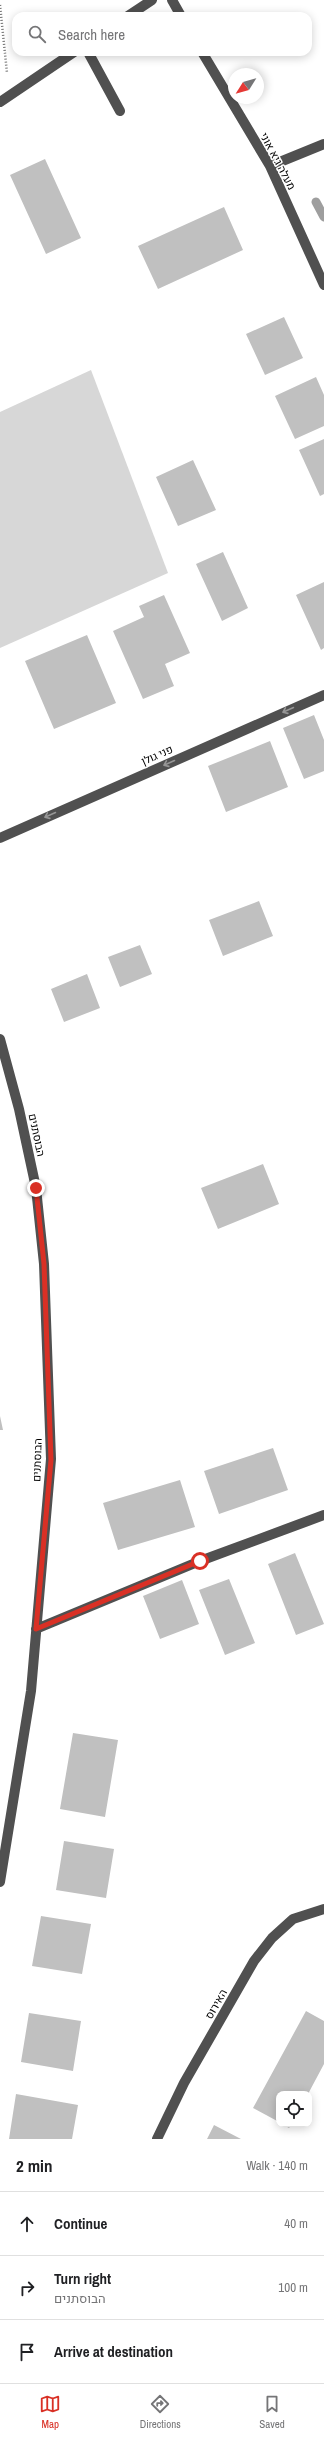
<!DOCTYPE html>
<html lang="en">
<head>
<meta charset="utf-8">
<style>
	body { margin:0; font-family:"Archivo Narrow",Heebo,sans-serif; background:#f2f2f2; color:#202124 }
	.controls { position:absolute; right:12px; bottom:12px; display:grid; overflow:hidden; border-radius:8px; box-shadow:0 2px 10px #0003 }
	.controls button { width:36px; height:36px; display:grid; place-items:center; padding:0; border:0; border-bottom:1px solid #e0e0e0; background:#fff; color:#202124; font:20px sans-serif }
	.compass { position:absolute; left:228px; top:68px; width:36px; height:36px; border-radius:50%; background:#fff; box-shadow:0 2px 10px #0003; rotate:233deg }
	.stop { position:absolute; width:12px; height:12px; margin:-9px; border:3px solid #d93025; border-radius:50%; background:#fff }
	.stop.end { background:#d93025; border-color:#fff; box-shadow:0 1px 4px #0008 }
	.list { margin:0; padding:0; list-style:none }
	h2 { display:flex; justify-content:space-between; align-items:center; height:52px; margin:0; padding:0 16px; font-size:17px }
	h2 small { font-size:13px; font-weight:400; color:#757577 }
	.list li { display:grid; grid-template-columns:26px 1fr auto; gap:12px; align-items:center; box-sizing:border-box; height:64px; padding:0 16px; border-top:1px solid #e0e0e0 }
	.list b { display:block; font-size:15px; white-space:nowrap }
	.list p { margin:0; font-size:13px; white-space:nowrap; color:#757577 }
	.list em { font-size:13px; font-style:normal; color:#757577 }
	.icon { flex:none; width:22px; height:22px; fill:none; stroke:currentColor; stroke-width:2; stroke-linecap:round; stroke-linejoin:round }
	.map { position:relative; flex:none; width:324px; height:2139px; overflow:hidden }
	.search { position:absolute; background:#fff; box-shadow:0 2px 10px #0003; left:12px; right:12px; top:12px; height:44px; display:flex; align-items:center; gap:10px; box-sizing:border-box; padding:0 14px; border-radius:12px; color:#757577; font-size:15px }
	.sheet { height:244px; background:#fff }
	nav { display:flex; justify-content:space-around; align-items:center; box-sizing:border-box; height:56px; border-top:1px solid #e0e0e0; background:#fff; font-size:11px; color:#757577 }
	nav a { display:grid; justify-items:center; gap:2px }
	nav .on { color:#d93025 }
	.map>svg:first-child { display:block }
</style>
</head>
<body>
<div class="map">
<svg width="324" height="2139" viewBox="0 0 324 2139">
	<rect width="100%" height="100%" fill="#fff"/>
	<path fill="#d7d7d7" d="M91,370L168,573L0,648V412Z"/>
	<g fill="none" stroke-linecap="round" stroke-linejoin="round">
		<path stroke="#9e9e9e" stroke-width="9" d="M316,202L324,217"/>
	</g>
	<path fill="#c0c0c0" d="M45,159L81,238L46,254L10,175Z
		M224,207L243,250L158,289L138,246Z
		M284,317L303,358L265,375L246,334Z
		M316,377L324,395V426L295,439L275,396Z
		M324,439V494L320,496L299,450Z
		M193,460L216,510L178,526L156,477Z
		M223,552L248,608L222,621L196,564Z
		M324,582V648L321,650L296,595Z
		M164,595L190,653L165,664L174,686L143,699L113,631L144,617L139,606Z
		M87,635L116,703L54,729L25,661Z
		M314,715L324,740V771L304,779L283,728Z
		M270,741L288,787L226,812L208,766Z
		M259,901L273,936L223,956L209,920Z
		M140,945L152,974L120,987L108,957Z
		M87,974L100,1008L64,1022L51,989Z
		M263,1164L279,1204L218,1229L201,1188Z
		M0,1416L3,1430H0Z
		M273,1448L288,1490L219,1514L204,1471Z
		M180,1480L195,1527L118,1550L103,1503Z
		M295,1553L324,1624L296,1635L268,1564Z
		M229,1579L255,1643L225,1655L199,1590Z
		M182,1580L199,1624L160,1639L143,1596Z
		M73,1733L118,1740L105,1817L60,1809Z
		M64,1841L114,1849L106,1898L56,1890Z
		M41,1916L91,1924L82,1974L32,1966Z
		M306,2011L324,2021V2064L308,2094H279V2122L253,2108Z
		M29,2013L81,2021L73,2071L21,2062Z
		M16,2094L78,2105L72,2139H9Z
		M282,2124H292L289,2128Z
		M214,2125L241,2139H207Z"/>
	<g fill="none" stroke-linecap="round" stroke-linejoin="round">
		<path stroke="#727272" stroke-width="2.5" stroke-dasharray="1 2" stroke-linecap="butt" d="M0,5L7,73"/>
		<path stroke="#505050" stroke-width="10" d="M172,0L181,16
			M128,16L152,0
			M88,52L120,111
			M202,52L270,166L324,285
			M0,102L74,52
			M270,166L324,144
			M0,838L324,695
			M0,1039L19,1109L36,1188L44,1264L51,1459L31,1691L0,1882
			M36,1629L200,1561L324,1515
			M157,2139L184,2083L254,1961L272,1938L293,1919L324,1909"/>
	</g>
	<defs><path id="oneway-shaft" d="M-6 0H5M1.5-3L5.5 0L1.5 3" fill="none" stroke-width="1.6" stroke-linecap="round" stroke-linejoin="round"/></defs>
	<g stroke="#969696">
		<use href="#oneway-shaft" transform="translate(288 710) rotate(156)"/>
		<use href="#oneway-shaft" transform="translate(169 763) rotate(156)"/>
		<use href="#oneway-shaft" transform="translate(50 815) rotate(156)"/>
	</g>
	<g fill="none" stroke-linecap="round" stroke-linejoin="round">
		<path stroke="#d93025" stroke-width="5" d="M36,1188L44,1264L51,1460L36,1629L200,1561"/>
	</g>
	<g text-anchor="middle" dominant-baseline="central" stroke-width="3" stroke-linejoin="round" paint-order="stroke">
		<g font-size="11" fill="#000" stroke="#fff">
			<text transform="translate(278 161) rotate(62)">מעלה גיא אוני</text>
			<text transform="translate(157 755) rotate(-24)">פני גולן</text>
			<text transform="translate(37 1135) rotate(78)">הבוסתנים</text>
			<text transform="translate(37 1460) rotate(-88)">הבוסתנים</text>
			<text transform="translate(216 2004) rotate(-60)">האירוס</text>
		</g>
	</g>
</svg>
<div class="controls">
<button><svg class="icon" aria-label="locate" viewBox="0 0 24 24"><circle cx="12" cy="12" r="6"/><path d="M12 2v4M12 18v4M2 12h4M18 12h4"/></svg></button>
</div>
<svg class="compass" viewBox="-18 -18 36 36"><path d="M0-13l5 13h-10z" fill="#e53935"/><path d="M0 13l5-13h-10z" fill="#757577"/></svg>
<div class="stop" style="left:200px;top:1561px"></div>
<div class="stop end" style="left:36px;top:1188px"></div>
<div class="search"><svg class="icon" aria-label="search" viewBox="0 0 24 24"><circle cx="10" cy="10" r="6"/><path d="M15 15l6 6"/></svg>Search here</div>
</div>
<section class="sheet">
<h2>2 min<small>Walk · 140 m</small></h2>
<ul class="list">
<li><svg class="icon" aria-label="ahead" viewBox="0 0 24 24"><path d="M12 20V5M6 11l6-6 6 6"/></svg><div><b>Continue</b></div><em>40 m</em></li>
<li><svg class="icon" aria-label="right" viewBox="0 0 24 24"><path d="M7 20v-9h11M14 6l5 5-5 5"/></svg><div><b>Turn right</b><p>הבוסתנים</p></div><em>100 m</em></li>
<li><svg class="icon" aria-label="arrive" viewBox="0 0 24 24"><path d="M6 21V4h12l-3 4 3 4H6"/></svg><div><b>Arrive at destination</b></div></li>
</ul>
</section>
<nav>
<a class="on"><svg class="icon" aria-label="map" viewBox="0 0 24 24"><path d="M3 6l6-2 6 2 6-2v14l-6 2-6-2-6 2zM9 4v14M15 6v14"/></svg>Map</a>
<a><svg class="icon" aria-label="directions" viewBox="0 0 24 24"><path d="M12 3l9 9-9 9-9-9zM9 14v-3h6M13 9l2 2-2 2"/></svg>Directions</a>
<a><svg class="icon" aria-label="saved" viewBox="0 0 24 24"><path d="M7 4h10v16l-5-4-5 4z"/></svg>Saved</a>
</nav>
</body>
</html>
